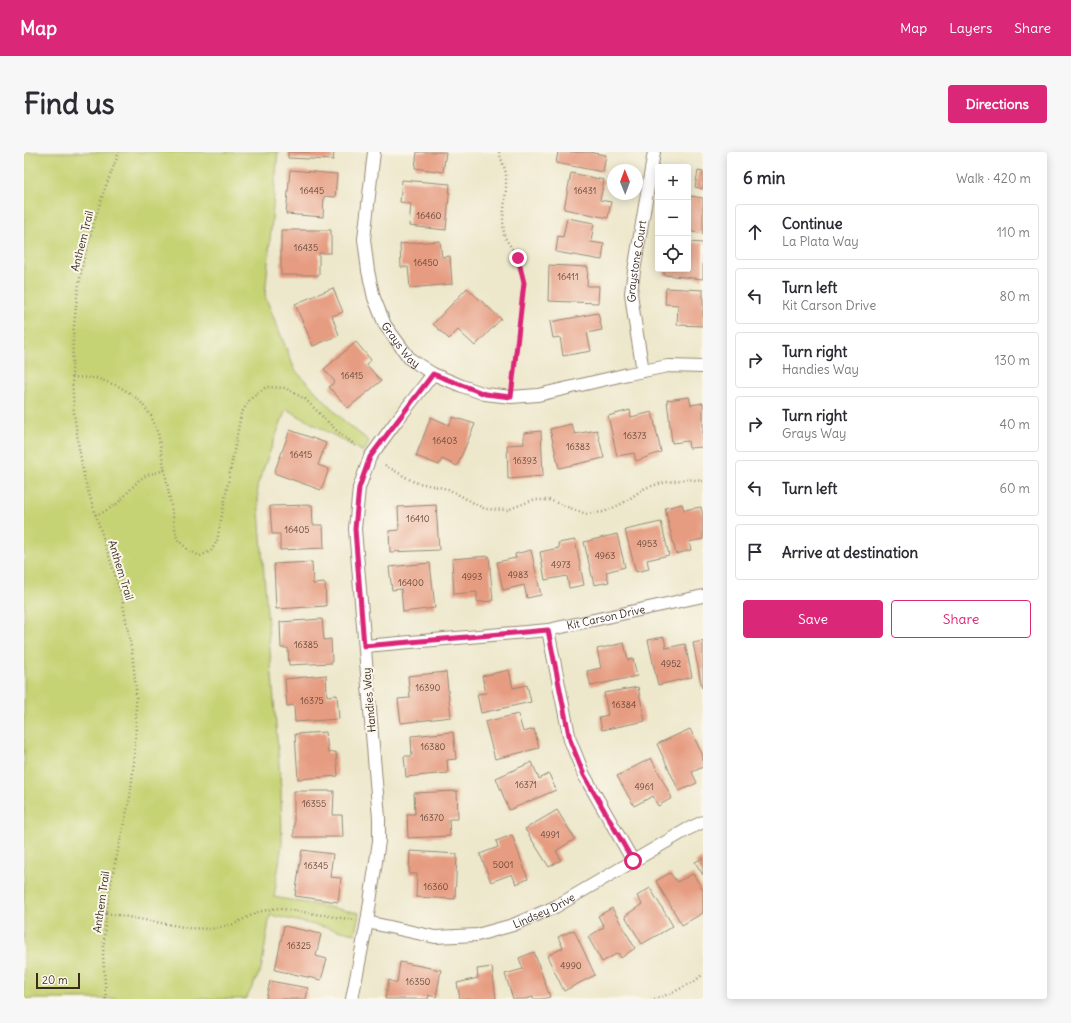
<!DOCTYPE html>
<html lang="en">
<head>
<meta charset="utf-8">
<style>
	body { margin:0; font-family:Delius,sans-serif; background:#f7f7f7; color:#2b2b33 }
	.controls { position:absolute; right:12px; top:12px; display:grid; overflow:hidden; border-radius:4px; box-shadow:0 2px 10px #0003 }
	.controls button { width:36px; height:36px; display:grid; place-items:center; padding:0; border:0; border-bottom:1px solid #e1e1e2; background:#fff; color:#2b2b33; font:20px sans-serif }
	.compass { position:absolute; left:583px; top:12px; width:36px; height:36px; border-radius:50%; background:#fff; box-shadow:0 2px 10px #0003; rotate:359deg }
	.scale { position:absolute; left:12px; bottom:10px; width:44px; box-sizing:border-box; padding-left:4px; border:2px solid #3b2a1e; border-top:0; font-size:11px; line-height:14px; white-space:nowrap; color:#3b2a1e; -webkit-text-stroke:3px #fbf7ec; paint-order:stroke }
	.stop { position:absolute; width:12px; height:12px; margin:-9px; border:3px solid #db2777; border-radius:50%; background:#fff }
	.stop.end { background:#db2777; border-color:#fff; box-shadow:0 1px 4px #0008 }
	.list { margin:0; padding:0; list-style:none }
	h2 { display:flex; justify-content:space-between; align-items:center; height:52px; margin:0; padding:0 16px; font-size:17px }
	h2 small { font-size:13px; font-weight:400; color:#7c7c81 }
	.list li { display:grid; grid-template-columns:26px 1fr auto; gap:12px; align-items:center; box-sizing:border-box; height:56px; margin:0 8px 8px; padding:0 8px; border:1px solid #e1e1e2; border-radius:4px }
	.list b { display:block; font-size:15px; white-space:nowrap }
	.list p { margin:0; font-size:13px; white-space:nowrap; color:#7c7c81 }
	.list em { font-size:13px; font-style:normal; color:#7c7c81 }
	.actions { display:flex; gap:8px; padding:12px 16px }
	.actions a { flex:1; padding:9px 0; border:1px solid #db2777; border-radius:4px; text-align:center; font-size:14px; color:#db2777 }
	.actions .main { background:#db2777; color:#fff }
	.icon { flex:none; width:22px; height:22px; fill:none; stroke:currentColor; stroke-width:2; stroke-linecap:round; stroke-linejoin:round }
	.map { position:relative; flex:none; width:679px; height:847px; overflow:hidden; border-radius:4px }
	header { display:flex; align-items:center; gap:24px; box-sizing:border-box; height:56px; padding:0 20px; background:#db2777; color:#fff }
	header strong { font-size:19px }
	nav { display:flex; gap:22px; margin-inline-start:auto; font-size:14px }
	.intro { display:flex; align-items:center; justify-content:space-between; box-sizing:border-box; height:96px; padding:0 24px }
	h1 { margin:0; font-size:28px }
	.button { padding:10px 18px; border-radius:4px; background:#db2777; color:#fff; font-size:14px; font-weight:700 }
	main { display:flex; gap:24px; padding:0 24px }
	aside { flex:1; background:#fff; border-radius:4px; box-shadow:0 2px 10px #0003 }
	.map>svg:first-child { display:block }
</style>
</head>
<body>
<header>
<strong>Map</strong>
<nav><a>Map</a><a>Layers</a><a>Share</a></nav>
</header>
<div class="intro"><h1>Find us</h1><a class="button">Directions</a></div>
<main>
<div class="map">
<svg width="679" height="847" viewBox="0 0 679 847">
	<rect width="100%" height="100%" fill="#fbf7ec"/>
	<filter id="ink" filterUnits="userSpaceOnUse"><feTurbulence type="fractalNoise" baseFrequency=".025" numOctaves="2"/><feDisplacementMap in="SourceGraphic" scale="8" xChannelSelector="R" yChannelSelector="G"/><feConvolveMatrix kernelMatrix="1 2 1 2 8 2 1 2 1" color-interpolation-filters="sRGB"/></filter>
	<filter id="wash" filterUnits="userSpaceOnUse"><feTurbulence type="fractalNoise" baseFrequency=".012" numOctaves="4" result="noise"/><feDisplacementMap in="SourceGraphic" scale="16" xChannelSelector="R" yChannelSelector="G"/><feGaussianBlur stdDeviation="0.9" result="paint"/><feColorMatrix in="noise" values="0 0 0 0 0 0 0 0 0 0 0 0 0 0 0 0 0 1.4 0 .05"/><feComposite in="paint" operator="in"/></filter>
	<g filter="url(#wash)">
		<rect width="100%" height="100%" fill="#ede7cb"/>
		<path fill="#c6d375" stroke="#807e4a" d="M0,0H254L241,144L271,218L320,269L345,289L340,300L262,257L233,334L257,637L258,691L250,745L335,761L331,782L246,763L237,818L222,847H0Z"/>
		<g id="blocks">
			<path fill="#e69c81" d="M264,0H310L309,8L264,6Z
				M393,0H422L419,20L391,16Z
				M534,0H569V1L582,3L579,20L532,11Z
				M266,18L313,22L311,45L300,44L299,65L262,62Z
				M674,19L679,20V37L671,35Z
				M547,21L580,28L576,48L587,50L584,66L540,57Z
				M378,28L426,32L422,78L385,74L387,52L376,50Z
				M667,44L679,46V82L664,79V61Z
				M543,66L570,71L567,90L580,92L578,108L532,100L534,84L539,85Z
				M257,78H307V101H295V123H257Z
				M416,89L418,105L426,104L428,132L386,136L384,115H377L376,92Z
				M664,90L679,91V127L640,123V117H664Z
				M525,113L564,115L563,134H575L574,151L524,149Z
				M309,136L319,160L308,164L315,183L289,194L271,152Z
				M443,136L477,167L451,194L434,178L425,187L409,172Z
				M642,136L679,138V174L653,173L654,153L641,152Z
				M574,161L578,178L563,181L567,199L539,204L536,185L529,186L526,170Z
				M332,190L347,208L342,212L357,229L324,256L305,235L311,230L300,217Z
				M665,245L667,253L679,251V295L665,296L664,289L648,291L643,248Z
				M606,258L607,265L628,260L637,300L612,309L610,301L593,304L584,264Z
				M407,265L425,273L429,265L451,272L433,314L418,307L415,313L392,304Z
				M547,272L551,282L573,278L580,306L535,316L526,277Z
				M266,278L302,291L294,313L305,317L297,338L250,321Z
				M517,279L519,324L484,327L483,293L500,292V281Z
				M658,352L660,358L677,355L679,363V387L665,390L667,398L652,402L641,356Z
				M288,353L289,373H299L300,396L256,398V382H248L246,354Z
				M412,353L415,398L366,400L365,379L375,378L374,355Z
				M637,370L645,403L623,408L625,417L612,420L601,378Z
				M593,382L601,415L582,420L585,430L570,433L560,390Z
				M551,388L560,433L545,436L543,424L521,428L516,400L535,396L534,391Z
				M507,398L517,443L503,446L500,433L479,438L473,410L492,406L491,402Z
				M465,404L469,449L453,450V440L430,442L428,407Z
				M288,410L289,432L301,431L302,454L252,457L250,412Z
				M406,411L411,456L379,460L377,437L368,438L365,415Z
				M298,467L300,488L307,487L308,511L265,513L264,496H257L256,470Z
				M640,485L642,496L661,492L668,525L634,533L624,488Z
				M679,489V536H678L669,491Z
				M600,491L604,508L609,507L613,524L567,534L563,519L577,516L573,497Z
				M485,518L489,536L503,533L507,550L457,561L453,542L462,541L458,524Z
				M422,520L427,565L377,571L374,547L386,546L384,524Z
				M302,523L303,544L313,543L315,567L271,570L270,553L263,554L261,527Z
				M614,535L621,569L578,578L575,565L584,563L580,541Z
				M494,562L499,580L510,577L515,596L471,607L461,570Z
				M666,577L679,604V615L668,620L673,631L655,639L633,592Z
				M302,580L304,601L312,600L314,624L274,627L271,582Z
				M429,580L432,607L423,608L424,621L382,625L380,604H388L387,584Z
				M627,606L648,646L634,654L629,644L610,654L593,624Z
				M508,610L515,627L525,622L532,638L485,658L472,626Z
				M270,639H310L309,663H318L319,685H270Z
				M433,639L434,667H425L426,684L384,686L383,662H391L390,641Z
				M533,658L551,687L532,699L537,708L525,715L501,677Z
				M488,683L504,727L492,732L488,722L467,730L456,702L474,695L472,689Z
				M278,698L309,702L306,725L317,726L314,750L271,744Z
				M386,699L433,702L431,747L392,745L393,722H385Z
				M679,706V723L671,710Z
				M646,721L653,730L669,722L679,738V761L658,773L632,729Z
				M626,736L649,774L618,792L601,764L618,752L613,744Z
				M588,756L611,796L597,806L594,801L578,810L564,785L580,775L574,764Z
				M260,774L297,782L292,804L303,807L297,828L251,818Z
				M550,778L571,823L540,839L523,804L539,796L534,785Z
				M510,800L526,845L518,847H509V845L502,847H489L481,822L499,817L495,806Z
				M376,810L417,818L412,845L405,843L404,847H361L365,828L373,831Z
				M468,815L472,847H436L433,831L454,826L453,817Z
				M246,829L284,836L282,847H242Z"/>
		</g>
	</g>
	<g filter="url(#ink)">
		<use href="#blocks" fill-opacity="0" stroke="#948874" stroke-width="1"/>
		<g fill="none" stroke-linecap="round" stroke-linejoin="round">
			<g stroke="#948874" stroke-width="14">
				<g id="minor">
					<path id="s1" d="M350,0L340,87L344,119L350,146L361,173L386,207L409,222L438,234L461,242L487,245L514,243L604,222L644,214L679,215"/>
					<path id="s2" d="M619,219L610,164L607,141L610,119L630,0"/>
					<path d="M524,478L546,588L560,623L609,709"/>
					<path id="s3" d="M341,494L524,478L679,444"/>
					<path id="s4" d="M343,770L411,785L453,783L489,773L531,755L664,677L679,670"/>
					<path d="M328,847L343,770L355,689V666L351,618L331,377L335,336L346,305L371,271L409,222"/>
				</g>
			</g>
			<path stroke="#948874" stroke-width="2.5" stroke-dasharray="1 3" stroke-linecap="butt" d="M475,0L482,21V37L479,68L480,84L494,106L500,131L488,233
				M48,225L72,226L94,234L106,241L116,249L127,264L134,281L153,387L165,399L176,404L187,399L193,389L217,262L226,247L242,235L261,236L281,247L312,278L332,294
				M361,313L390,330L424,337L461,357L483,358L509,348H525L562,362L580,360L599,351L621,336L638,331L663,327L679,329
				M71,363L80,360L94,351L115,328L123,323L141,318
				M82,761L165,776L187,777L210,772L234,760L252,756L331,768
				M82,847L79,802L82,761L89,720L106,645L110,610L112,575V537L108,500L97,442L61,329L55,296L50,261L48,225L49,184L53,144L59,110L68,77L80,39L95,0
				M630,847L648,841L671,829L679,822"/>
			<use href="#minor" stroke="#fff" stroke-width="12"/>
		</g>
	</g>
	<g fill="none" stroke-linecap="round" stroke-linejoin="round" filter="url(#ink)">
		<path stroke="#db2777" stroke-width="5" d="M494,106L500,131L487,245L461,242L409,222L346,305L335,336L331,377L340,494L524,478L546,588L560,623L609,709"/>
	</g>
	<g text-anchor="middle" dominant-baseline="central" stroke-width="4" stroke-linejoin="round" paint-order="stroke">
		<g font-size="9" fill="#664637">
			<text x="288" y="38">16445</text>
			<text x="561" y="38">16431</text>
			<text x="405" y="63">16460</text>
			<text x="282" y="95">16435</text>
			<text x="402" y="110">16450</text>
			<text x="544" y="124">16411</text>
			<text x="328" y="223">16415</text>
			<text x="611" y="283">16373</text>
			<text x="421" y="288">16403</text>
			<text x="554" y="294">16383</text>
			<text x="277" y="302">16415</text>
			<text x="501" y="308">16393</text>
			<text x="394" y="366">16410</text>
			<text x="273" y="377">16405</text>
			<text x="623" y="391">4953</text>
			<text x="581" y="403">4963</text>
			<text x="537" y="412">4973</text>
			<text x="494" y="422">4983</text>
			<text x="448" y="424">4993</text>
			<text x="387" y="430">16400</text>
			<text x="282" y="492">16385</text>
			<text x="647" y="511">4952</text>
			<text x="404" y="535">16390</text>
			<text x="288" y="548">16375</text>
			<text x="600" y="552">16384</text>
			<text x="409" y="594">16380</text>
			<text x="502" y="632">16371</text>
			<text x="620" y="634">4961</text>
			<text x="290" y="651">16355</text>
			<text x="408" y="665">16370</text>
			<text x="526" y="682">4991</text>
			<text x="479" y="712">5001</text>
			<text x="292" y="713">16345</text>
			<text x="412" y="734">16360</text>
			<text x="275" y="793">16325</text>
			<text x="547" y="813">4990</text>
			<text x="394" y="829">16350</text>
		</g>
		<g font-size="11" fill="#3b2a1e" stroke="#fbf7ec">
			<text transform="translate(58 89) rotate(-76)">Anthem Trail</text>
			<text stroke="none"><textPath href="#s2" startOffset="111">Graystone Court</textPath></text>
			<text stroke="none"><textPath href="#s1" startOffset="202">Grays Way</textPath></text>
			<text transform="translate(97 418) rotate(73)">Anthem Trail</text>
			<text stroke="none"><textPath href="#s3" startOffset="243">Kit Carson Drive</textPath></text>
			<text transform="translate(345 548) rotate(-95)">Handies Way</text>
			<text transform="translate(77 750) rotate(-82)">Anthem Trail</text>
			<text stroke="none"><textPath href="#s4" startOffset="183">Lindsey Drive</textPath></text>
		</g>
	</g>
</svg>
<div class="controls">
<button>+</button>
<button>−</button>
<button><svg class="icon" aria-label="locate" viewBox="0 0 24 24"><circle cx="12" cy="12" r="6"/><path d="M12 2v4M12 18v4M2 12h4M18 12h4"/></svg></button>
</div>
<svg class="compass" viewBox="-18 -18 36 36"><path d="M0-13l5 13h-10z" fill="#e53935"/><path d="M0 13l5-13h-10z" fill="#7c7c81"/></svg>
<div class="scale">20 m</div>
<div class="stop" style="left:609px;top:709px"></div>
<div class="stop end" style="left:494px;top:106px"></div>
</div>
<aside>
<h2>6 min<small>Walk · 420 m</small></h2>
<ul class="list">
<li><svg class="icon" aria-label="ahead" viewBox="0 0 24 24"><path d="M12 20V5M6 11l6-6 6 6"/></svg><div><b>Continue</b><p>La Plata Way</p></div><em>110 m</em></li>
<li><svg class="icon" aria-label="left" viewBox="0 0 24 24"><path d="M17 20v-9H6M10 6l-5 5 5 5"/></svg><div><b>Turn left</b><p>Kit Carson Drive</p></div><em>80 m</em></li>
<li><svg class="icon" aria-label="right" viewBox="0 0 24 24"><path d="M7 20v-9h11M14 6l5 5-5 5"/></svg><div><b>Turn right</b><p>Handies Way</p></div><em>130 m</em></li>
<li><svg class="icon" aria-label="right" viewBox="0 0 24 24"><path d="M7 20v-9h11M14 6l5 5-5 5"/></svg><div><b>Turn right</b><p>Grays Way</p></div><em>40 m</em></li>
<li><svg class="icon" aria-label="left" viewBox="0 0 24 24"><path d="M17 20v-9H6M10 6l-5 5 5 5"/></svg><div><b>Turn left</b></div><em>60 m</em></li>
<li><svg class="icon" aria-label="arrive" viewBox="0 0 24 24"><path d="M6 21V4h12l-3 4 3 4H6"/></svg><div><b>Arrive at destination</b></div></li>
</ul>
<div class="actions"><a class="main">Save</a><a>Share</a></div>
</aside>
</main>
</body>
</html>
